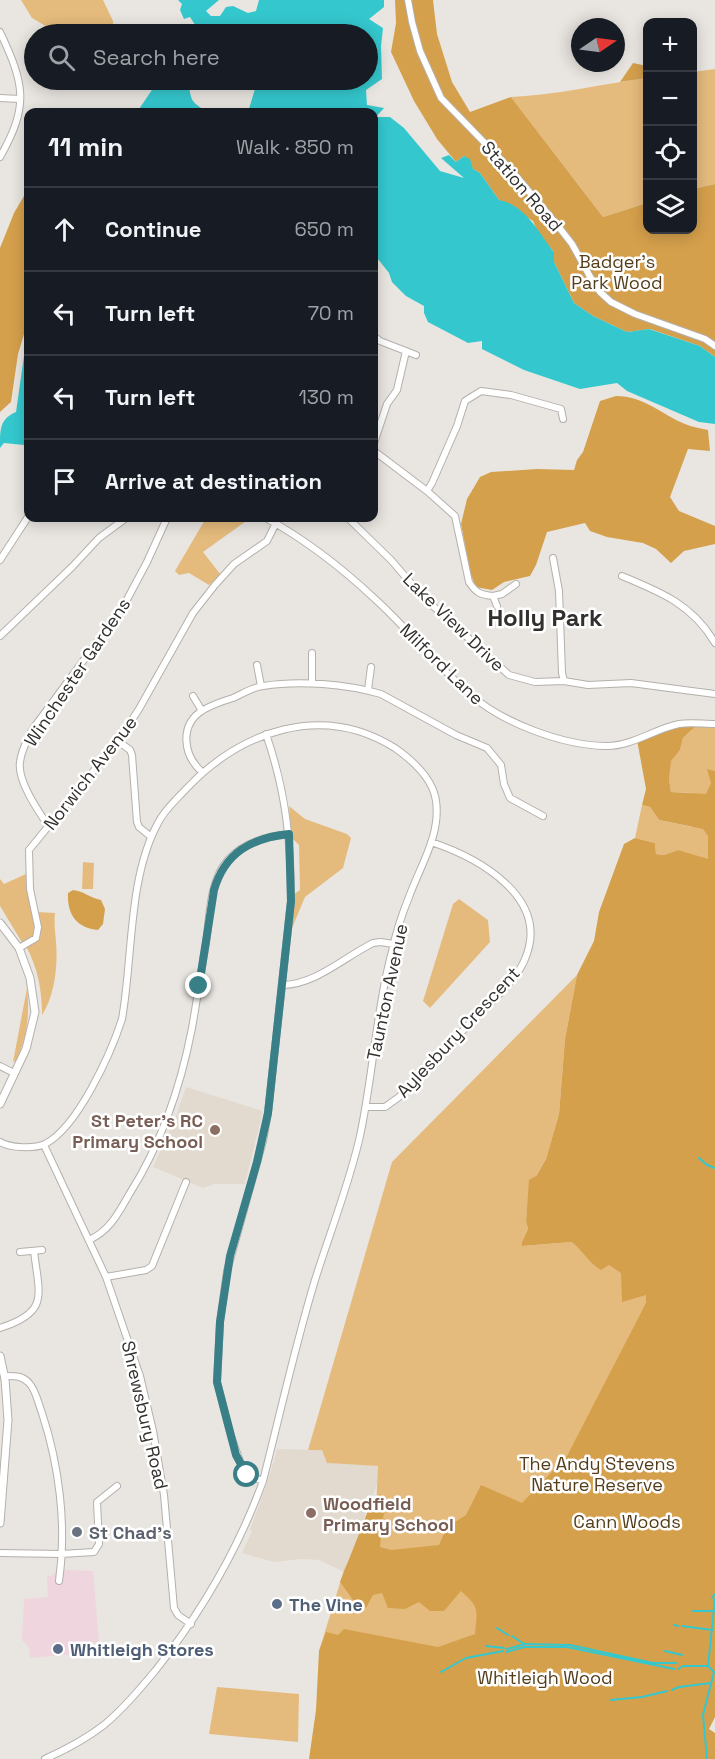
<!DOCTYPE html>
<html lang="en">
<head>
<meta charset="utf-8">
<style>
	body { margin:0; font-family:"Space Grotesk",sans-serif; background:#242831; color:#f1f3f6 }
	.controls { position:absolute; right:18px; top:18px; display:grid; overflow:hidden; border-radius:12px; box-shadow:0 3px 15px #0003 }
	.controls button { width:54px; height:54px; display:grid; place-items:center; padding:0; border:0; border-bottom:2px solid #363941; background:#171b24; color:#f1f3f6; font:30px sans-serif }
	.compass { position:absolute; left:571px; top:18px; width:54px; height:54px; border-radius:50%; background:#171b24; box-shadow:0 3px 15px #0003; rotate:77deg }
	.stop { position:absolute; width:18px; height:18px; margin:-14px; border:4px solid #387f87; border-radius:50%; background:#fff }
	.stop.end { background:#387f87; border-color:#fff; box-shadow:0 2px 6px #0008 }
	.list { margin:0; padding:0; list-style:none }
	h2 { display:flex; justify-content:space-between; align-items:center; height:78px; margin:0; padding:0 24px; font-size:26px }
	h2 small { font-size:20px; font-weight:400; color:#9ea1a6 }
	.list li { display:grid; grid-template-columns:39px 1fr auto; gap:18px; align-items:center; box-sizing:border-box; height:84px; padding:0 24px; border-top:2px solid #363941 }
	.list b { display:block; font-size:22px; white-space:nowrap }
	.list em { font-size:20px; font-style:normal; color:#9ea1a6 }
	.icon { flex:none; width:33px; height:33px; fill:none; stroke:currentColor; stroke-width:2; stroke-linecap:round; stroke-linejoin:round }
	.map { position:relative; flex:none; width:715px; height:1759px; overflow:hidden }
	.search { position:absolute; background:#171b24; box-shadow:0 3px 15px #0003; left:24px; top:24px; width:354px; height:66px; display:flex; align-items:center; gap:15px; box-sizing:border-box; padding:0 21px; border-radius:33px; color:#9ea1a6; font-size:22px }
	.panel { position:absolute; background:#171b24; box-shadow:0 3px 15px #0003; left:24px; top:108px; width:354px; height:414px; border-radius:12px }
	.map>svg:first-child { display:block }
</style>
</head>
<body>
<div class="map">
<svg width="715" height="1759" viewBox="0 0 715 1759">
	<rect width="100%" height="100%" fill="#e9e6e1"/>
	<path fill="#eed5de" d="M65,1570L93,1571L99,1643L87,1642L88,1653L30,1658L29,1647L22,1640L24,1599L48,1597L47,1576H52L57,1571Z"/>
	<path fill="#e2dace" d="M186,1087L263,1111L245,1184H214L203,1188L153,1167L176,1116Z
		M277,1449L322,1450L327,1463L384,1466L344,1572L319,1560L302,1559L274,1562L242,1553L252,1531L250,1530L270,1474Z"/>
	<path fill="#e5bb7d" d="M21,0H103L113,21V34H54L49,28L32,18Z
		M715,69V184L693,189L692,72Z
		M647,78V203L603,217L511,97C557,95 602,84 647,78Z
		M206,518H249V519L203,552L221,575L209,585L189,573L179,575L175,571Z
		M692,724L715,725V1573L486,1651L362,1658L319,1651L344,1570L376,1508L378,1466L327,1463L322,1450H308L392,1162L577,975L565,1039L559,1114L546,1159L529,1187L526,1221L528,1229L522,1242V1246L572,1242L678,850L664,855L656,854L655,843L635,838L642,805L650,807L659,820L692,827V793L671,792L669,779L670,761L680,750L683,738L692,730Z
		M289,806L305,819L347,834L351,838L343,868L305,897L290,933L293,895L300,890L299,845L292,838Z
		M83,862L94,863L93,889H82Z
		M26,874L36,927L34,937L23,944L0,906V879L4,884Z
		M459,899L488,920L490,942L430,1008L423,1001L453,904Z
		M36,912L55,913C54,923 55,931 56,941C58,965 55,995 42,1015C42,990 38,969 26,946L37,939Z
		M27,988C30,1016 27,1034 17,1060L13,1062Z
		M217,1687L299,1694L298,1742L209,1734Z"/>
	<path fill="#d5a04c" d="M395,0H433L437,34L452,82L470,112L511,97L603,217L647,203L648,230H692L693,189L715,184V357L700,346L650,329L627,332L593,316L574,303L554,262V252L538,233L533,221L499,200L480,173L473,169L464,156L456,162L437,139L414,101L391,52L396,23Z
		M633,63L647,66V78L620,82Z
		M28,189V321L18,354L11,402L0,412V248L14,213Z
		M616,396C644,396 661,414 685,424C692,427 700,428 708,430L710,451L688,449L670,497L679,511L715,526V544L684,551L671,563L656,549L643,543L607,537L590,531L585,523L547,532L536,565L530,576L504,582L492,590L476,587L471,575L461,524L467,499L480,477L491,472L537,469L574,470L577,460L583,452L600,401Z
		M697,725L683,738L680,750L671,761L669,779L671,792L706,794L711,783L707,769L715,771V1717L709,1729L715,1733V1759H309L316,1710L319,1651L326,1632L338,1635L344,1629L438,1647L475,1634C477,1609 480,1608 461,1591L444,1611H430L419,1602L405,1609L388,1608L382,1593L373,1595L366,1608L353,1600L340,1582L373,1498L380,1494L388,1505L383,1517L380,1547L391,1550L439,1545L447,1527L466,1515L481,1485L522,1503L567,1456L646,1303V1295L622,1302L621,1273L609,1265L601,1270C589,1263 583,1251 572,1242L522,1246V1242L528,1229L526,1221L529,1180L536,1176L546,1159L559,1114L565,1039L577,975L594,941L599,912L624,844L635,838L655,843L656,854L664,855L678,850L708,859V836L703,829L659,820L650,807L642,805L646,789L637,740L679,726Z
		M73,890C84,891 90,898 101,900L105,909L103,924L98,930C76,928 67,914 68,893Z"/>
	<path fill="#34c8ce" d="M178,0H219L206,11L211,16H220L226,7L233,6L248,13L256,11L259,0H384V7L369,19L383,28L381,46L382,79L366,90L367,105L384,108L376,117H390L404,128L440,171L464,178L441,158L449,155L456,162L464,156L470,159L473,169L480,173L499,200C526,205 538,232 554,252V262L574,303L593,316L627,332L649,329L700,346L715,357V424L699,422L627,391L617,383L580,389L524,370L482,349V341L468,343L428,322L424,313V306L406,296L392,282L389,273L374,254V112H248L255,89L254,80H368V34H234L226,30L220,32V34H201L190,17L184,19L180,10L182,4Z
		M162,80H189C190,100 191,103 209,112H137L158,81Z
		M28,339V440L24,445L4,443L0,448C0,428 0,419 16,412L26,342Z"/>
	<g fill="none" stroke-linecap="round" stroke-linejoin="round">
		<path stroke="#34c8ce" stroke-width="2" d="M699,1158L707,1165L715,1168
			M712,1598L715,1594
			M693,1611H714
			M674,1625L678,1626
			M682,1626L712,1630
			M497,1628L508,1635
			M512,1636L524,1644
			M486,1646L504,1648
			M507,1649L525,1644L570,1645L653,1663H676
			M665,1651L682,1655
			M506,1652L524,1647H567L674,1669
			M678,1669L683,1666H707
			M441,1672L466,1658L503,1651
			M672,1690L679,1687L711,1683
			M611,1700L642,1697L667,1691
			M707,1759L703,1715L714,1672L708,1666L715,1599"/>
		<g stroke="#b4b0ac" stroke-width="8">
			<path id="minor" d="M408,0L412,22L420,51L441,98L510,169L558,226L572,244L593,282L600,292L611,302L635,314L705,339L715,346
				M0,32C24,83 30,105 0,157
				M0,98L20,99
				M374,336L380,341L416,355
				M374,443L387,404L397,390L406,351
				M374,451L427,491L455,516L469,582C476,593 481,595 493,596L497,606
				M427,491L432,483L457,426L465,401L481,391L511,395L561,409L563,419
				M266,518C306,540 342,568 375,599C408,629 437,666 471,695C503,723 562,745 605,746C631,747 654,729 679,724C690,722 703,724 715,724
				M348,518L391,560L422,596L509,675L535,682L564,681L588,685L631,683L715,694
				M553,558L559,591L562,673L564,681
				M0,560L28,517
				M622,576C661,592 693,605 715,643
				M493,596L502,594L516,584
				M0,636L72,567L99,538L126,518
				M257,665L261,686
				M312,682V653
				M368,690L371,667
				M193,696L202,711
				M118,741L130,750L132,755L137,822L139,827L150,836
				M202,772C183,755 179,725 203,710C212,705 223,701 233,698C242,694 253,687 263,686C299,680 346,684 381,694L456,735L487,748L501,765L504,784L510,798L543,816
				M49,827C39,812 17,781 20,762C21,751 27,740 32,730L123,607L147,562L167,518
				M19,948L36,938L38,927L30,889L29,850L118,741L139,709L193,613L215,585L234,564L267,541L276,523
				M283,985C316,984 343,958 373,943L381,942L393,944
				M0,1066L14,1073
				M366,1107H385L399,1097C425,1070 452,1042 478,1015C495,998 516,981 525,959C551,898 479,858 431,842
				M0,1142C10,1148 34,1149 45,1144C78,1127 111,1053 122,1019C133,957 128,878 158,823C164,810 177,799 186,789C241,731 322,702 395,748C412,760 433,779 436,801C441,835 420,866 409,897C402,914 396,933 392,951C376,1012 373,1075 360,1136C349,1185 330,1232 315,1280C295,1346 280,1414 263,1481C238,1550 201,1613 155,1671C139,1690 123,1709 104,1725C87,1738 65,1750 45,1759
				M44,1145L106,1277L140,1376L153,1431L164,1495L174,1608L178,1615L191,1624
				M89,1240C110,1231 119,1212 130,1193C161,1144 181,1085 192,1028C197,1000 201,971 206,943C210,916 209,881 228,860C243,843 268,836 289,834
				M20,1252L42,1250
				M106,1277L146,1270L152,1266L186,1182
				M0,1328C50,1312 39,1295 34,1251
				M4,1376C13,1376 22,1375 29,1383C36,1390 38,1403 42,1413C59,1465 67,1525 59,1581
				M263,1481L247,1475L242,1467L231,1436L217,1382L220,1322L227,1271L263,1141L268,1113L291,901C291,840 286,792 266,734
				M0,1553L61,1554L94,1552L99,1544L97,1502L117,1486"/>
		</g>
		<g stroke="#b4b0ac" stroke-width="9">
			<path id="tertiary" d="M0,923L19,948L30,978L35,1012L26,1049L0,1104
				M0,1356L5,1379L8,1420L0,1523"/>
		</g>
		<use href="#minor" stroke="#fff" stroke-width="6"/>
		<use href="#tertiary" stroke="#fff" stroke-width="7"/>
	</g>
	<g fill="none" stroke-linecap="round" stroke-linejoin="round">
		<path stroke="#387f87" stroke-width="8" d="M199,986L214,890C225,852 252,838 289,834L291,901L268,1113L257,1162L230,1256L220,1322L217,1382L236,1455L247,1475"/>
	</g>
	<g fill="#8d6e63" stroke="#fff" stroke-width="2">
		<circle cx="215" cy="1130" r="6"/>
		<circle cx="311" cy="1513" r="6"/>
	</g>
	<circle fill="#6b7280" stroke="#fff" stroke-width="2" cx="77" cy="1532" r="6"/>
	<g fill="#5c6f8a" stroke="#fff" stroke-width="2">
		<circle cx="277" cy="1604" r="6"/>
		<circle cx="58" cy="1649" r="6"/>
	</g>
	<g text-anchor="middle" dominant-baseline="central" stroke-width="5" stroke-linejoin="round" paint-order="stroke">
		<g font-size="18" fill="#32302e" stroke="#fff">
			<text transform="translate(522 186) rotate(49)">Station Road</text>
			<text transform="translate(454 622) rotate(44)">Lake View Drive</text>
			<text transform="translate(442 664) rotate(44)">Milford Lane</text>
			<text transform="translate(77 672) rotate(-56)">Winchester Gardens</text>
			<text transform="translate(90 773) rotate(-52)">Norwich Avenue</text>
			<text transform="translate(387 992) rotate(-78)">Taunton Avenue</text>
			<text transform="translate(458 1032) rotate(-47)">Aylesbury Crescent</text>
			<text transform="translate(145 1415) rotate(77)">Shrewsbury Road</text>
		</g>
		<g font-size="18" fill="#543d1a" stroke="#fff">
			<text x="617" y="261">Badger's<tspan x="617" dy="21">Park Wood</tspan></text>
			<text x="597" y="1463">The Andy Stevens<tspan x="597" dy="21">Nature Reserve</tspan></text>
			<text x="627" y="1521">Cann Woods</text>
			<text x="545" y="1677">Whitleigh Wood</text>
		</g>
		<g font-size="18" font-weight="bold" fill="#785e54" stroke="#fff" text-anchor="end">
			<text x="203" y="1120">St Peter's RC<tspan x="203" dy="21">Primary School</tspan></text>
			<text x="323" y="1503" text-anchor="start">Woodfield<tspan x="323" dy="21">Primary School</tspan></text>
		</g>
		<g font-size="18" font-weight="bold" fill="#5b616d" stroke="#fff" text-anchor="start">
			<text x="89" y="1532">St Chad's</text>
		</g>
		<g font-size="18" font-weight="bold" fill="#4e5e75" stroke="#fff" text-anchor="start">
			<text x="289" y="1604">The Vine</text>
			<text x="70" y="1649">Whitleigh Stores</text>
		</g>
		<g font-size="24" font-weight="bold" fill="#32302e" stroke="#fff">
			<text x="545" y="617">Holly Park</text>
		</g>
	</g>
</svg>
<div class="controls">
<button>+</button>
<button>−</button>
<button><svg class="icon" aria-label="locate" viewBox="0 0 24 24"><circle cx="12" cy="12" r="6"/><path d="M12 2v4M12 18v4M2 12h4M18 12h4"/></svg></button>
<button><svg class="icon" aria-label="layers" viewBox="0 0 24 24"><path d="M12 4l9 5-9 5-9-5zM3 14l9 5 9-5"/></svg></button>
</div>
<svg class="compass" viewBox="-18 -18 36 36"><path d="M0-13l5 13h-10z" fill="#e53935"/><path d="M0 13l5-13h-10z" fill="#9ea1a6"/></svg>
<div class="stop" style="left:247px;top:1475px"></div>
<div class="stop end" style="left:199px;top:986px"></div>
<div class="search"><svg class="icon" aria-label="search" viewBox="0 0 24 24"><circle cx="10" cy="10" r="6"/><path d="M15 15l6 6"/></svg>Search here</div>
<section class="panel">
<h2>11 min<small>Walk · 850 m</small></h2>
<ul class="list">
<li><svg class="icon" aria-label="ahead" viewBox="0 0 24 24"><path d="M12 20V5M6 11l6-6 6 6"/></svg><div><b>Continue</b></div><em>650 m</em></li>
<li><svg class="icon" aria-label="left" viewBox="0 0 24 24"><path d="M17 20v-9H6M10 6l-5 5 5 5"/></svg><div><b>Turn left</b></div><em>70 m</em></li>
<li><svg class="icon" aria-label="left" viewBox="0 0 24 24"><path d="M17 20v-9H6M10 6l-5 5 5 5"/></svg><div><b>Turn left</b></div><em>130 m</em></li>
<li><svg class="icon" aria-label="arrive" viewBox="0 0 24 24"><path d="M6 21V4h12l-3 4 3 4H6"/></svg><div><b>Arrive at destination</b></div></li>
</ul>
</section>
</div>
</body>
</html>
